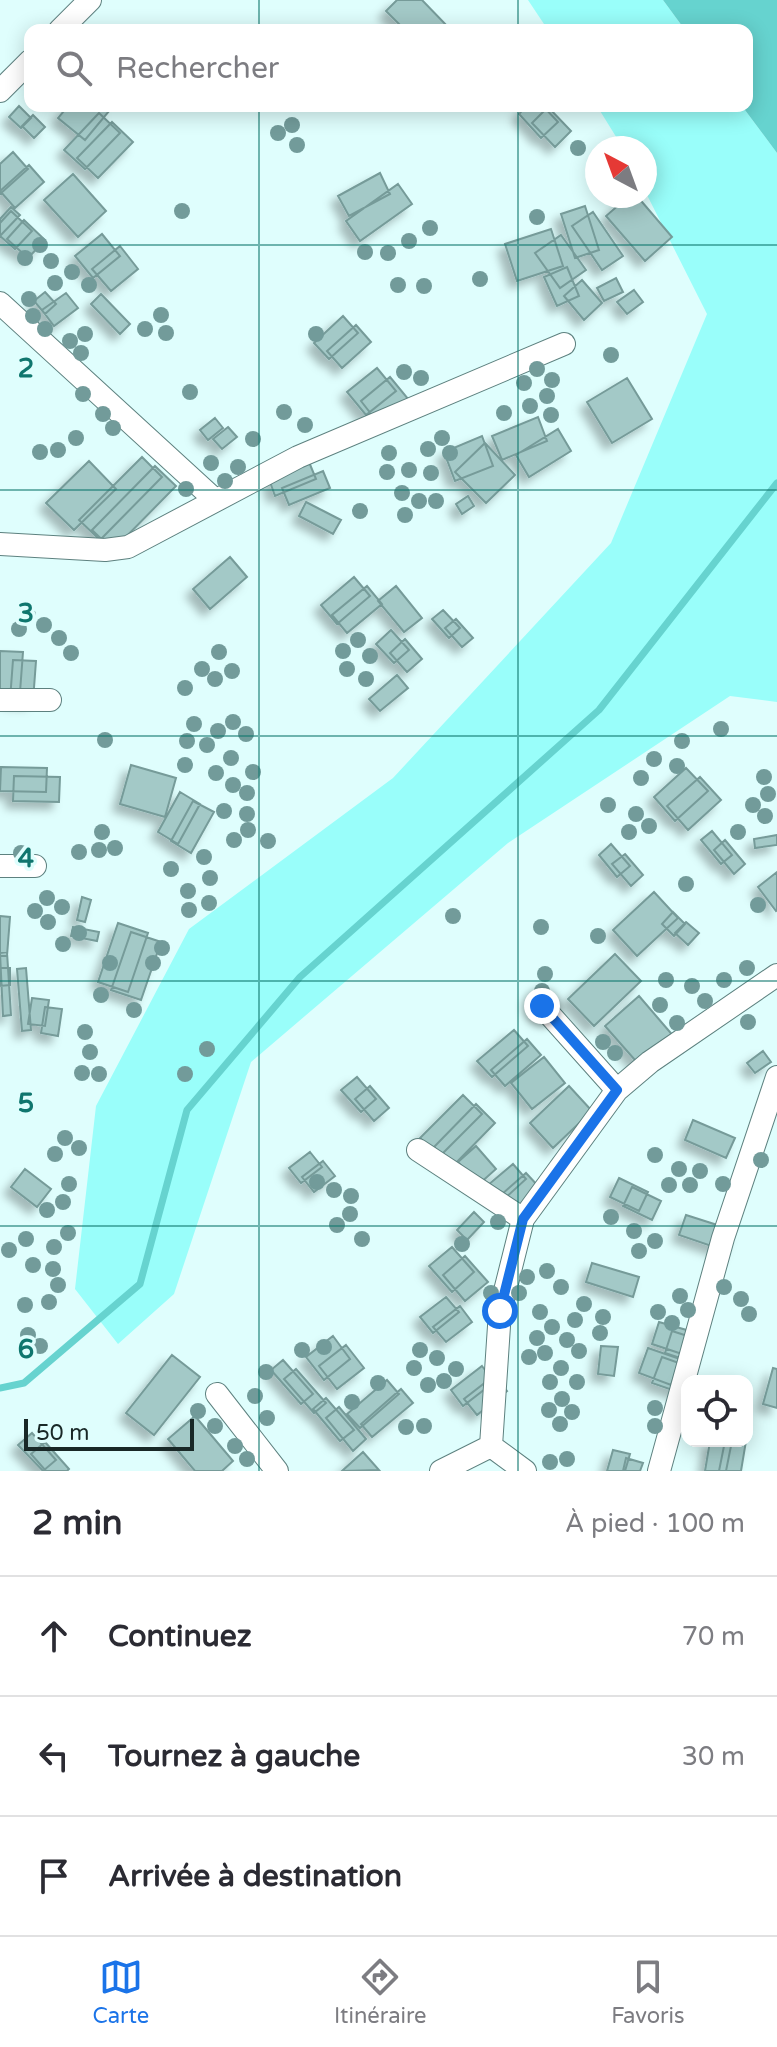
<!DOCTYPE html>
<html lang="fr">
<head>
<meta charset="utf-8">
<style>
	body { margin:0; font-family:"Varela Round",sans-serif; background:#f2f2f3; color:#2b2b33 }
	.controls { position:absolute; right:24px; bottom:24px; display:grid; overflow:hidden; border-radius:16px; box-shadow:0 4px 20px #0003 }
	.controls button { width:72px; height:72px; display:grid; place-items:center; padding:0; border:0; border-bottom:2px solid #e1e1e2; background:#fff; color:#2b2b33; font:40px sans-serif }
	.compass { position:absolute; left:585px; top:136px; width:72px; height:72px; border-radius:50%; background:#fff; box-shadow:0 4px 20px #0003; rotate:319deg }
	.scale { position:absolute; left:24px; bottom:20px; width:170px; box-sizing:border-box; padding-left:8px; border:4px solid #192827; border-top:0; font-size:22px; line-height:28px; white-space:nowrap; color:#192827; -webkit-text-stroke:6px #dffefd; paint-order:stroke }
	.stop { position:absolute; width:24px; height:24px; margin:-18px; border:6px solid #1a73e8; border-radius:50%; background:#fff }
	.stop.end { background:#1a73e8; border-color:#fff; box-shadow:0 2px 8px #0008 }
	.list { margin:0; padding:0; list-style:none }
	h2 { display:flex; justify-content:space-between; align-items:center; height:104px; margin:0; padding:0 32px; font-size:34px }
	h2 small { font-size:26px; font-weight:400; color:#7c7c81 }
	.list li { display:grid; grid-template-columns:52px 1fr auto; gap:24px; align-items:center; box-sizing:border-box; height:120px; padding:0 32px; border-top:2px solid #e1e1e2 }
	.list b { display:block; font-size:30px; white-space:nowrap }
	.list em { font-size:26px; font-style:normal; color:#7c7c81 }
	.icon { flex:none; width:44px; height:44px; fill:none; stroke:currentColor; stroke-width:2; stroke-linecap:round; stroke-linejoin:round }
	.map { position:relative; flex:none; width:777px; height:1471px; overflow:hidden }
	.search { position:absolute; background:#fff; box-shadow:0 4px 20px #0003; left:24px; right:24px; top:24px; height:88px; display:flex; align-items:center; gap:20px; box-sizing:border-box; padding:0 28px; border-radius:16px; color:#7c7c81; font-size:30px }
	.sheet { height:464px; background:#fff }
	nav { display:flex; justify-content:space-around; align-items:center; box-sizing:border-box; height:112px; border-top:2px solid #e1e1e2; background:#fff; font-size:22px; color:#7c7c81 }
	nav a { display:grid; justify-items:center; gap:4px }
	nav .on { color:#1a73e8 }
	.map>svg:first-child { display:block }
</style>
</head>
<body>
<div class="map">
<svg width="777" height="1471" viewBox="0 0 777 1471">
	<defs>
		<filter id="shadow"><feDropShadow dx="-7" dy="7" stdDeviation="4" flood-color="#0004"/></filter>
	</defs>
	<rect width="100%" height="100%" fill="#dffefd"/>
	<path fill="#99fefa" d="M528,0H663L685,30H548Z
		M597,106H742L777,153V702L730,696L508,843L251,1062L174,1294L118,1344L75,1289L96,1106L189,929L393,778L611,543L707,314L645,191V148H623Z"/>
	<path fill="#66d3cf" d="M663,0H777V153L742,106H747V30H685Z"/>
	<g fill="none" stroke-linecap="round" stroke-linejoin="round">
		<path stroke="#66d3cf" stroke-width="7" d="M0,1388L24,1383L140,1284L187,1110L300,977L599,710L777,483"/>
	</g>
	<path fill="#a3c9c7" stroke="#769b99" stroke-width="2" filter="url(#shadow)" d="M397,0H422L451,30H405L386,11Z
		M19,106L31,118L21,128L9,117Z
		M68,106H105L110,110L85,140L58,118Z
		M526,106H543L558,122L541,138L519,114Z
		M548,107L571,131L555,147L532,123Z
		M99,113L120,133L85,169L64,150Z
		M33,115L45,127L34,138L22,126Z
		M112,122L133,142L98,178L77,158Z
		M13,152L28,169L0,194V164Z
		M29,165L44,182L15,208L0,191Z
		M380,173L390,194L349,216L338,196Z
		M73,174L106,211L78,237L44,200Z
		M398,184L412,204L360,241L346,221Z
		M629,196H637L672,237L645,261L606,216Z
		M585,206L599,250L575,258L561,214Z
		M11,207L20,215L0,236V219Z
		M11,211L32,231L15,249L0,236V223Z
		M593,212L623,256L602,270L572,226Z
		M24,220L45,240L28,258L7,239Z
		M551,229L563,266L517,281L505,244Z
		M102,234L120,256L93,278L75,256Z
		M561,235L586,270L560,288L535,253Z
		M120,246L138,269L111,291L92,269Z
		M567,267L579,296L557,306L544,277Z
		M616,278L623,292L604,301L597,288Z
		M582,280L602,303L584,320L564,296Z
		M634,290L643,302L627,314L617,302Z
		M45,292L56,304L45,314L34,301Z
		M66,293L78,308L54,326L42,310Z
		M101,294L130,324L120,334L91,304Z
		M343,316L358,333L329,359L314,343Z
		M356,325L371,342L342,368L327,351Z
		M377,368L396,391L366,415L347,392Z
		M390,377L409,400L379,424L361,401Z
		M627,378L652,419L612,443L587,402Z
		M538,417L547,441L502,460L492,436Z
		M215,418L223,428L208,440L200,430Z
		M228,427L237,437L222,449L213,439Z
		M558,429L571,451L529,477L516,455Z
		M482,436L493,466L455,481L444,452Z
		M485,443L515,475L486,503L455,472Z
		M142,457L162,477L100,540L79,520Z
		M89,461L116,489L74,530L46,503Z
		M309,462L316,479L275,496L269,479Z
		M155,466L176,486L113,550L92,530Z
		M323,471L330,488L289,505L282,488Z
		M468,496L474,506L462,514L456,504Z
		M306,502L341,520L333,534L299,516Z
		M230,557L247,577L210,609L193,589Z
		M354,577L370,596L337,624L321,605Z
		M367,586L382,604L347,633L332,615Z
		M396,586L422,618L404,632L378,601Z
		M443,610L460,628L449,638L432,619Z
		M456,619L473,638L462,647L445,628Z
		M391,630L409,650L394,663L376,644Z
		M405,639L422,659L407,672L390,653Z
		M0,651L23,652L20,692L0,691Z
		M13,660L36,661L33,701L10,700Z
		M397,675L408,688L380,711L369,699Z
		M131,765L176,778L165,817L120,804Z
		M1,767L47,768L46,792L0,791Z
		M686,768L708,791L675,821L654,797Z
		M14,776L60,777L59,802L13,801Z
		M700,777L721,800L688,830L667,806Z
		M180,792L200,804L178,844L158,832Z
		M193,801L214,812L191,853L171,841Z
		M712,831L732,855L721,864L701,840Z
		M777,835V845L755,848L754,839Z
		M725,840L745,864L734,874L714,850Z
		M611,844L630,866L617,877L599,855Z
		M625,854L643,875L631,886L612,864Z
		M777,872V910L776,911L758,887Z
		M654,892L678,918L637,956L613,930Z
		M82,897L91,900L85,922L77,920Z
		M673,912L685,924L674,936L662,924Z
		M0,916L10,917L7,956H0Z
		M686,922L699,933L688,945L675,933Z
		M118,923L148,933L128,992L98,982Z
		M73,927L99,932L97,941L71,936Z
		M131,932L161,942L141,1000L111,990Z
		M7,952L11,1015L3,1016L0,953Z
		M615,954L641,981L594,1026L568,999Z
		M0,968H10V985L0,986Z
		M26,968L31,1030L22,1031L17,969Z
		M639,996L675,1038L642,1068L605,1026Z
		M32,998L49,1000L45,1026L28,1024Z
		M45,1007L62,1009L58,1036L41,1033Z
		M514,1030L528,1046L492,1077L477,1061Z
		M527,1039L541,1055L505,1086L491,1070Z
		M763,1051L771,1062L755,1073L747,1063Z
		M544,1057L565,1083L532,1109L511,1083Z
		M357,1077L376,1099L361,1112L341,1090Z
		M370,1086L389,1108L374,1121L355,1099Z
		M569,1086L592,1111L553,1148L530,1123Z
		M463,1095L482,1114L439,1157L420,1138Z
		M476,1104L495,1123L453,1166L434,1147Z
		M693,1120L735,1138L726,1158L685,1140Z
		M476,1146L496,1169L478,1185L458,1162Z
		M310,1152L322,1167L301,1183L289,1168Z
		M323,1161L335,1176L314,1192L302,1177Z
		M513,1164L526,1179L502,1201L488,1185Z
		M25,1169L51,1189L37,1207L11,1187Z
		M526,1173L540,1188L515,1210L502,1194Z
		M619,1178L648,1192L639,1211L610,1197Z
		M632,1187L661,1201L652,1220L623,1206Z
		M474,1212L484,1222L467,1240L457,1230Z
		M686,1215L736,1231L729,1252L679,1235Z
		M452,1247L474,1272L452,1292L429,1266Z
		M465,1256L488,1282L465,1301L443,1275Z
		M592,1263L639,1277L633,1297L586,1282Z
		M446,1297L459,1312L433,1333L420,1317Z
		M460,1306L472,1322L446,1342L433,1327Z
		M659,1322L690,1331L682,1354L652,1344Z
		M672,1331L703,1341L695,1363L665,1353Z
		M333,1336L350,1359L324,1380L306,1357Z
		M346,1345L364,1368L337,1389L319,1366Z
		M601,1346L618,1347L614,1376L598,1374Z
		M648,1348L680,1359L671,1385L639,1373Z
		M172,1355L200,1377L154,1435L126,1413Z
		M662,1357L693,1368L684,1394L652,1383Z
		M283,1360L313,1394L301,1404L271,1370Z
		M482,1366L494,1382L463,1406L451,1390Z
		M773,1368L777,1369V1408L763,1404Z
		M296,1369L326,1403L314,1413L284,1379Z
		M495,1375L507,1391L477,1415L464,1399Z
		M387,1380L399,1394L360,1428L347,1414Z
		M401,1389L413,1403L372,1437L361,1424Z
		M326,1398L354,1430L340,1441L313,1409Z
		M339,1407L366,1439L353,1451L326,1418Z
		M195,1416L233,1461L222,1471H195L168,1439Z
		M32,1433L56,1460L43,1471L18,1445Z
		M710,1441H732L726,1471H705Z
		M725,1441H746L741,1471H719Z
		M45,1442L69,1469L67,1471H46L31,1454Z
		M613,1450L630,1454L625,1471H607Z
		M363,1452L379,1470L342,1471Z
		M626,1458L643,1463L640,1471H623Z"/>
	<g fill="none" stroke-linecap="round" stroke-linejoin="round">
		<g stroke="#5d817f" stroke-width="24">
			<path id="minor" d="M60,30L90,0
				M0,91L30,61
				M0,303L214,499
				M0,544L105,550L128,547L298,457L564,344
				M0,700H50
				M0,866H35
				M542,1006L617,1090
				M418,1150L523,1219
				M217,1394L277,1471
				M441,1471L491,1446
				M525,1471L491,1446L500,1311L523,1219L617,1090L650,1062L777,975
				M659,1471L723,1238L777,1077"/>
		</g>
		<use href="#minor" stroke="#fff" stroke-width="22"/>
	</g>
	<g fill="#729b9a">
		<circle cx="292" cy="125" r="8"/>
		<circle cx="278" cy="133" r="8"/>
		<circle cx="297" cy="145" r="8"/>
		<circle cx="578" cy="148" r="8"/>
		<circle cx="182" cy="211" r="8"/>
		<circle cx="537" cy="217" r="8"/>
		<circle cx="430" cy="228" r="8"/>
		<circle cx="409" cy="241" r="8"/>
		<circle cx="40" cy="245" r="8"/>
		<circle cx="365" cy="252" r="8"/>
		<circle cx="388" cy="253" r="8"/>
		<circle cx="25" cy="258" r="8"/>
		<circle cx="51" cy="261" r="8"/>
		<circle cx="72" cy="272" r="8"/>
		<circle cx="480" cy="279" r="8"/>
		<circle cx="55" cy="283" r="8"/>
		<circle cx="89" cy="285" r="8"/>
		<circle cx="398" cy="285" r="8"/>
		<circle cx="424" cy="286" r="8"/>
		<circle cx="29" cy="299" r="8"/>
		<circle cx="161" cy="315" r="8"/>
		<circle cx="33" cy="316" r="8"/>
		<circle cx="45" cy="329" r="8"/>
		<circle cx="145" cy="329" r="8"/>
		<circle cx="166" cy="333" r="8"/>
		<circle cx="85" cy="334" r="8"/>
		<circle cx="316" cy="334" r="8"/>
		<circle cx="70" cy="341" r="8"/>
		<circle cx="81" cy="353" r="8"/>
		<circle cx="611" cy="355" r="8"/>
		<circle cx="537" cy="369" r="8"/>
		<circle cx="404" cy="372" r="8"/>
		<circle cx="421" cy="378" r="8"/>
		<circle cx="552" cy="380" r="8"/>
		<circle cx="524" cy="383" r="8"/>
		<circle cx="190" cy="392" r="8"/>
		<circle cx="83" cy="394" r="8"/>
		<circle cx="547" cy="396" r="8"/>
		<circle cx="530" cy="406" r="8"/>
		<circle cx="284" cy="412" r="8"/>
		<circle cx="504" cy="413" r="8"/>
		<circle cx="103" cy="414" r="8"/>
		<circle cx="551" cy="415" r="8"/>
		<circle cx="305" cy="425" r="8"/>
		<circle cx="113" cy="428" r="8"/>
		<circle cx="76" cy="438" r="8"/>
		<circle cx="442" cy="438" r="8"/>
		<circle cx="253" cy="439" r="8"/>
		<circle cx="428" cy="449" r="8"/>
		<circle cx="58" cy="450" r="8"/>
		<circle cx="40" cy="452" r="8"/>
		<circle cx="389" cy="453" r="8"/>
		<circle cx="450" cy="453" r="8"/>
		<circle cx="211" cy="463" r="8"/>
		<circle cx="238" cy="467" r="8"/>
		<circle cx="409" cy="470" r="8"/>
		<circle cx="387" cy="472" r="8"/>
		<circle cx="431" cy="473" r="8"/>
		<circle cx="225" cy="481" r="8"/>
		<circle cx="186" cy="489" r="8"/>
		<circle cx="402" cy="493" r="8"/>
		<circle cx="419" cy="501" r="8"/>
		<circle cx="436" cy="501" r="8"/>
		<circle cx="360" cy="511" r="8"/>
		<circle cx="405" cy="515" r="8"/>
		<circle cx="28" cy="615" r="8"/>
		<circle cx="44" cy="625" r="8"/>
		<circle cx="19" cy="629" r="8"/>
		<circle cx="59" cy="638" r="8"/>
		<circle cx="358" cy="640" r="8"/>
		<circle cx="343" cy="651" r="8"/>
		<circle cx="219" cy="652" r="8"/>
		<circle cx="71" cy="653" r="8"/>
		<circle cx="370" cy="656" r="8"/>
		<circle cx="202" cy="669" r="8"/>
		<circle cx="347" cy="669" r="8"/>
		<circle cx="232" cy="671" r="8"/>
		<circle cx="215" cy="679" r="8"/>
		<circle cx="366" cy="679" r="8"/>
		<circle cx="185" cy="688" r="8"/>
		<circle cx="233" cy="722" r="8"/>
		<circle cx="194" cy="724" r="8"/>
		<circle cx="721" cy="729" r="8"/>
		<circle cx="218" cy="731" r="8"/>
		<circle cx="246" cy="734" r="8"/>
		<circle cx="105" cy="740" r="8"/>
		<circle cx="187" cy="741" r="8"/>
		<circle cx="682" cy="741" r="8"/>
		<circle cx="207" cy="745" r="8"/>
		<circle cx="231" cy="758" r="8"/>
		<circle cx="654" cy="759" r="8"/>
		<circle cx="185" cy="765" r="8"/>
		<circle cx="677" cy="766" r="8"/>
		<circle cx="253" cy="772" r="8"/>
		<circle cx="216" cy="773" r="8"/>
		<circle cx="764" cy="777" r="8"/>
		<circle cx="641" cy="778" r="8"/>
		<circle cx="233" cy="785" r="8"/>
		<circle cx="247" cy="793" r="8"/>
		<circle cx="768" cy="794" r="8"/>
		<circle cx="608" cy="805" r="8"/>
		<circle cx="753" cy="805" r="8"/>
		<circle cx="224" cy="811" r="8"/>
		<circle cx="247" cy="814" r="8"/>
		<circle cx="636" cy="814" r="8"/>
		<circle cx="765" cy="816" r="8"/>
		<circle cx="649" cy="826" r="8"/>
		<circle cx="248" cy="830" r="8"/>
		<circle cx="102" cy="832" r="8"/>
		<circle cx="629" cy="832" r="8"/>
		<circle cx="738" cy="832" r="8"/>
		<circle cx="234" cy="840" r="8"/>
		<circle cx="268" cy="841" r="8"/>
		<circle cx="115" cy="848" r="8"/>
		<circle cx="99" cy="850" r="8"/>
		<circle cx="79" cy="852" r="8"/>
		<circle cx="21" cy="853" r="8"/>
		<circle cx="204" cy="857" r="8"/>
		<circle cx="171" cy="869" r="8"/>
		<circle cx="210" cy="878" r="8"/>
		<circle cx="686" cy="884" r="8"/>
		<circle cx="188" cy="891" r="8"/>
		<circle cx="47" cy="898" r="8"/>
		<circle cx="209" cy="903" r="8"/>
		<circle cx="758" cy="905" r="8"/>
		<circle cx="62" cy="907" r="8"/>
		<circle cx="189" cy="910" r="8"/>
		<circle cx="35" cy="911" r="8"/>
		<circle cx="453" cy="916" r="8"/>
		<circle cx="48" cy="922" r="8"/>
		<circle cx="541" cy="927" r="8"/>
		<circle cx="79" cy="933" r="8"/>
		<circle cx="598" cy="936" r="8"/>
		<circle cx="63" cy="944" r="8"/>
		<circle cx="162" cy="948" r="8"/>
		<circle cx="110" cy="963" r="8"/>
		<circle cx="153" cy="963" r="8"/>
		<circle cx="747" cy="968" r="8"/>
		<circle cx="545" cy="974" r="8"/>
		<circle cx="666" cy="980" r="8"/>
		<circle cx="724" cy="980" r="8"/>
		<circle cx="692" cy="986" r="8"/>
		<circle cx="542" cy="991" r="8"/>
		<circle cx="101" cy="995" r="8"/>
		<circle cx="705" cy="1001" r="8"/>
		<circle cx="660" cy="1005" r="8"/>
		<circle cx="134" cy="1010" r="8"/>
		<circle cx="748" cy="1022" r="8"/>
		<circle cx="677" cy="1023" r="8"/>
		<circle cx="85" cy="1032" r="8"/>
		<circle cx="603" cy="1042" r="8"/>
		<circle cx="207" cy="1049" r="8"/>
		<circle cx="90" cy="1052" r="8"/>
		<circle cx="615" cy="1053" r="8"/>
		<circle cx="82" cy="1073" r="8"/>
		<circle cx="99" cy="1074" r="8"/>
		<circle cx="185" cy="1074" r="8"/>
		<circle cx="65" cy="1138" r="8"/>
		<circle cx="79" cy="1148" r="8"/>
		<circle cx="55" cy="1154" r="8"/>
		<circle cx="655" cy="1155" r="8"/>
		<circle cx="761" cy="1160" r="8"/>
		<circle cx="679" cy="1169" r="8"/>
		<circle cx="700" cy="1171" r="8"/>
		<circle cx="317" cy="1182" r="8"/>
		<circle cx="69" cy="1184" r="8"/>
		<circle cx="723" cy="1184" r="8"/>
		<circle cx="669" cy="1185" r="8"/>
		<circle cx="690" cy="1185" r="8"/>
		<circle cx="334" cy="1190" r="8"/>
		<circle cx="351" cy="1196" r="8"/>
		<circle cx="63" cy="1202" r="8"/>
		<circle cx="47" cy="1210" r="8"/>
		<circle cx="350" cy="1214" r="8"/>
		<circle cx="611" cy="1217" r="8"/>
		<circle cx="498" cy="1222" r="8"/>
		<circle cx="337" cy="1225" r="8"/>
		<circle cx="634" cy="1231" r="8"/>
		<circle cx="68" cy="1233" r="8"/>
		<circle cx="26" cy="1239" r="8"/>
		<circle cx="362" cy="1239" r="8"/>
		<circle cx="655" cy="1241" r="8"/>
		<circle cx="462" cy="1244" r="8"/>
		<circle cx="54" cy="1247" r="8"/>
		<circle cx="9" cy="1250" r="8"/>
		<circle cx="639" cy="1251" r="8"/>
		<circle cx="33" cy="1265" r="8"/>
		<circle cx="53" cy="1269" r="8"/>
		<circle cx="547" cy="1271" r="8"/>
		<circle cx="527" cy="1277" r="8"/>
		<circle cx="58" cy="1285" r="8"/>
		<circle cx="561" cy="1287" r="8"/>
		<circle cx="724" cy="1287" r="8"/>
		<circle cx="491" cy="1293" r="8"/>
		<circle cx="519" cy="1293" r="8"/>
		<circle cx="680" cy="1296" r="8"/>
		<circle cx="741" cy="1299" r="8"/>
		<circle cx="49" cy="1302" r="8"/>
		<circle cx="584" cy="1304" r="8"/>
		<circle cx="25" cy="1305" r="8"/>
		<circle cx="688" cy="1310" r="8"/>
		<circle cx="540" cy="1312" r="8"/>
		<circle cx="658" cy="1312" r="8"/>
		<circle cx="749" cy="1314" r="8"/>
		<circle cx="603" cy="1317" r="8"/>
		<circle cx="575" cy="1320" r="8"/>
		<circle cx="672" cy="1323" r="8"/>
		<circle cx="552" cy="1327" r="8"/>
		<circle cx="600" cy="1333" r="8"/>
		<circle cx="28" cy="1335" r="8"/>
		<circle cx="537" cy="1338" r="8"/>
		<circle cx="567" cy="1340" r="8"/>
		<circle cx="40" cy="1346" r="8"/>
		<circle cx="324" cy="1347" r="8"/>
		<circle cx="302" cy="1350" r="8"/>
		<circle cx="420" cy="1350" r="8"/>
		<circle cx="579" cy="1351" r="8"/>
		<circle cx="545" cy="1353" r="8"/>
		<circle cx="529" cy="1357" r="8"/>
		<circle cx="437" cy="1358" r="8"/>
		<circle cx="414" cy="1368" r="8"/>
		<circle cx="561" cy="1368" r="8"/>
		<circle cx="456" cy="1369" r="8"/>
		<circle cx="266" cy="1372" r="8"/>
		<circle cx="444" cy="1381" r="8"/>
		<circle cx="550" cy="1382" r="8"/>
		<circle cx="577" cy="1382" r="8"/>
		<circle cx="378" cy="1383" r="8"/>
		<circle cx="428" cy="1385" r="8"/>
		<circle cx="255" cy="1396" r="8"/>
		<circle cx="562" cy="1399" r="8"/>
		<circle cx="352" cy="1402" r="8"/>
		<circle cx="655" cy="1408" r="8"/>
		<circle cx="549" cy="1410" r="8"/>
		<circle cx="198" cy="1411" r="8"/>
		<circle cx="572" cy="1412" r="8"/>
		<circle cx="267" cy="1418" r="8"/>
		<circle cx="560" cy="1424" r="8"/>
		<circle cx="215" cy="1426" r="8"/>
		<circle cx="424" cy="1426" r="8"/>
		<circle cx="655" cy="1426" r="8"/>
		<circle cx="406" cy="1427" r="8"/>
		<circle cx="235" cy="1446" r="8"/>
		<circle cx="247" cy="1459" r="8"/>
		<circle cx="567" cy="1459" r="8"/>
		<circle cx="550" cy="1462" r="8"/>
	</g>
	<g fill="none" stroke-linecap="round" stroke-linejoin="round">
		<path stroke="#1a73e8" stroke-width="10" d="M500,1311L523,1219L617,1090L542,1006"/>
	</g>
	<path fill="none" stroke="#0f766e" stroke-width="2" stroke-opacity="0.55" d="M259,0V30M518,0V30M259,106V1471M518,106V1471M0,245H777M0,490H777M0,736H777M0,981H777M0,1226H777"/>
	<g font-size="26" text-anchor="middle" font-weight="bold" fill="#0f766e" stroke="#dffefd" stroke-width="7" stroke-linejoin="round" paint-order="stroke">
		<text x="26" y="377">2</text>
		<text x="26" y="622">3</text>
		<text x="26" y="867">4</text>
		<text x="26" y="1112">5</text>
		<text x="26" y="1358">6</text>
	</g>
</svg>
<div class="controls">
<button><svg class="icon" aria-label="locate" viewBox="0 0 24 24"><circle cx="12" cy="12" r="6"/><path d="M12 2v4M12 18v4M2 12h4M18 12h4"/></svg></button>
</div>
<svg class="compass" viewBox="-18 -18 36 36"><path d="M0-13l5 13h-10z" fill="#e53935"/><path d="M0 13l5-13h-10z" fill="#7c7c81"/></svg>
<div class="scale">50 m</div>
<div class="stop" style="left:500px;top:1311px"></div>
<div class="stop end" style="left:542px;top:1006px"></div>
<div class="search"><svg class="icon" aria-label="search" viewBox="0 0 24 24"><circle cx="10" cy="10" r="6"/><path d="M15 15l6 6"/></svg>Rechercher</div>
</div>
<section class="sheet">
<h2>2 min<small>À pied · 100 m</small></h2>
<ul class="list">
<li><svg class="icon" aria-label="ahead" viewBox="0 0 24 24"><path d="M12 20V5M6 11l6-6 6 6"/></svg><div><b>Continuez</b></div><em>70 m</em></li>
<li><svg class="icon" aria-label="left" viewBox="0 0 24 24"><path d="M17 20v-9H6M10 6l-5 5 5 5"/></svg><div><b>Tournez à gauche</b></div><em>30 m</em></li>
<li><svg class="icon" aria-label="arrive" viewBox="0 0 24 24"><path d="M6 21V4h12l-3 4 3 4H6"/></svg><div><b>Arrivée à destination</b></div></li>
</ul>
</section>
<nav>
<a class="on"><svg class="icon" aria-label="map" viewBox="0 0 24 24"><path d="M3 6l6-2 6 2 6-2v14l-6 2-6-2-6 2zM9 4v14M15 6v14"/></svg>Carte</a>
<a><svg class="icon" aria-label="directions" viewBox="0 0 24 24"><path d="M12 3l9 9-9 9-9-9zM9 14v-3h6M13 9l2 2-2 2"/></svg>Itinéraire</a>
<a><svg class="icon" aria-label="saved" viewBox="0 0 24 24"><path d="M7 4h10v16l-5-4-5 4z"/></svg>Favoris</a>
</nav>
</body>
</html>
